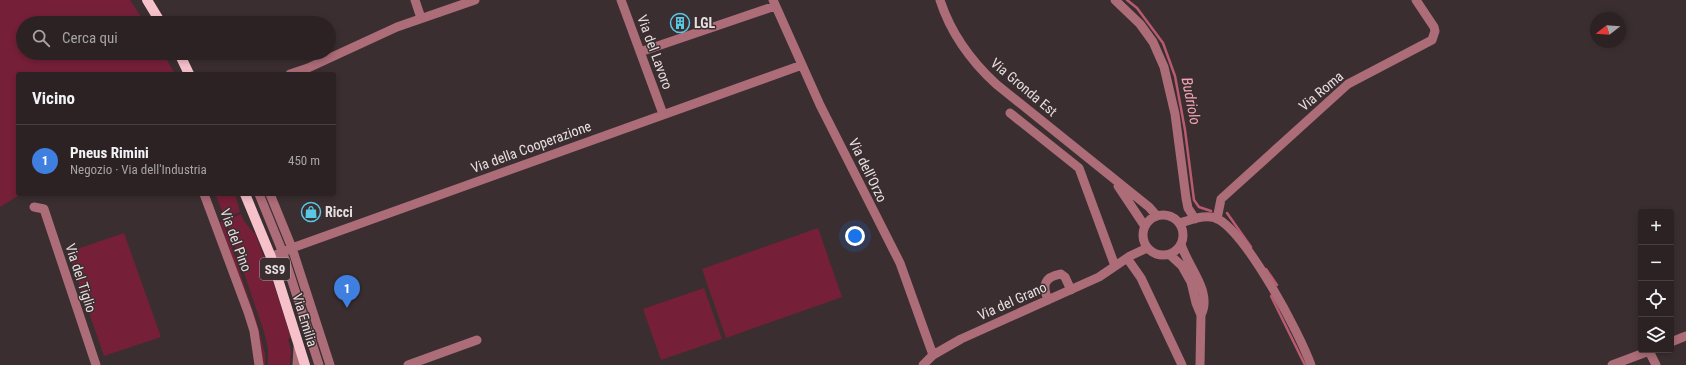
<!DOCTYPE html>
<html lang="it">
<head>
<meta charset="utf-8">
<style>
	body { margin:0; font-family:"Roboto Condensed",sans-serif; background:#382f31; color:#f1f3f6 }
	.controls { position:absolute; right:12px; bottom:12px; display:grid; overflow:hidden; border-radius:4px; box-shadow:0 2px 6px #0003 }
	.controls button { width:36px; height:36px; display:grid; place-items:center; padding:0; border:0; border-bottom:1px solid #483f41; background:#2c2224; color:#f1f3f6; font:20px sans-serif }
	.compass { position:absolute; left:1590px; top:12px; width:36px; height:36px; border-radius:50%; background:#2c2224; box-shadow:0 2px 6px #0003; rotate:253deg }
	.you { position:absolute; left:855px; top:236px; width:14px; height:14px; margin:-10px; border:3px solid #fff; border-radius:50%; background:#1a73e8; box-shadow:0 0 0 6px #1a73e833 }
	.badge { display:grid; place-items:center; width:26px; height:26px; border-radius:50%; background:#59c8e5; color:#fff; font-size:13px; font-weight:700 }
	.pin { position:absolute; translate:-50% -33px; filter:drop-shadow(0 1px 2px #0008) }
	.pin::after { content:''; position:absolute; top:21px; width:14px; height:12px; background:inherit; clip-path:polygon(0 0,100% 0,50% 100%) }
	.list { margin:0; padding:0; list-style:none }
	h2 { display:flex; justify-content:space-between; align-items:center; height:52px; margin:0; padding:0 16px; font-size:17px }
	h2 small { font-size:13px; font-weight:400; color:#a6a4a6 }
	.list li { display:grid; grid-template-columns:26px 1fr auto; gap:12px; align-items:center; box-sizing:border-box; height:72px; padding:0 16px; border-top:1px solid #483f41 }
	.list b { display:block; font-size:15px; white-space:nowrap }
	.list p { margin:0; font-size:13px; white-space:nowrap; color:#a6a4a6 }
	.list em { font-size:13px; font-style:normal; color:#a6a4a6 }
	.icon { flex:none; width:22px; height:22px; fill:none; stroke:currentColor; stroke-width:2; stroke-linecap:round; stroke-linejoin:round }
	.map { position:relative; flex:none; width:1686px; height:365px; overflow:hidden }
	.search { position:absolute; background:#2c2224; box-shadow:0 2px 6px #0003; left:16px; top:16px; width:320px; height:44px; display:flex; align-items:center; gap:10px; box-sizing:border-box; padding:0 14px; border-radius:22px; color:#a6a4a6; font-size:15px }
	.panel { position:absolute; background:#2c2224; box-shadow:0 2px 6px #0003; left:16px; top:72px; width:320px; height:124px; border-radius:4px }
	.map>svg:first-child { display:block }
</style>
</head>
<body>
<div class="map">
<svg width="1686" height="365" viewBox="0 0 1686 365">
	<rect width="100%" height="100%" fill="#3a2e30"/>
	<path fill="#752038" d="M0,0H130L145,23H23V53H163L175,74H18V194H21L0,207Z
		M215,194H235L240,212L225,218Z
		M241,214L244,221L254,233H255L271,276L291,338L288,339L291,351L290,365H268V349L264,332L226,220Z
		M223,221L257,323L265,354V365H261L262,353L259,337L220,222Z
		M818,228L842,297L726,338L702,269Z
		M124,233L161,337L104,356L68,252Z
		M704,288L722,339L661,360L643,309Z"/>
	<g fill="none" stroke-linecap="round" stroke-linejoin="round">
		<path stroke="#ba5a70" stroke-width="2.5" d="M1127,0L1137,8L1163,43L1175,76L1185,130L1194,200L1199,207L1211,211
			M1227,213L1251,247
			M1266,269L1277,285
			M1271,296L1305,365"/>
		<path stroke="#ac6c78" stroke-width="9" d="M415,0L421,18
			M621,0L663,114
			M773,0L820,105L900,263L933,355
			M940,0C951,34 970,60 996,84L1149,207L1156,215
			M1115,0L1140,24L1153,42L1164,67L1175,114L1186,198L1188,208L1195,219
			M640,52L775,6
			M290,74L308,68L397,27L475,0
			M1010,113L1079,168L1115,266
			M1118,186L1144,225
			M204,194L248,312L254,331L259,365
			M259,194L283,253L319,365
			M270,194L292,248L330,365
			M34,207L44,209L96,365
			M1143 235a20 20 0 1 1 40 0a20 20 0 1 1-40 0Z
			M1217,219L1221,199L1348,84L1432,40L1435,31L1434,27L1416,0
			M1180,223C1191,220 1207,213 1218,219C1248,236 1299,332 1311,365
			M1181,244C1187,266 1213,291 1201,315
			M1169,254L1182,266L1191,282L1196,303L1201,315L1200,365
			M271,257L292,248L802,65
			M1127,258L1141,278L1182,365
			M1048,300C1042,285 1044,277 1061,274L1065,277L1071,290
			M1671,342L1686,336
			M1649,351L1656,365
			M297,365L298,347
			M408,365L477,340
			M923,365L933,355L961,339L1099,277L1130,256L1147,248
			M1612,365L1652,350"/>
		<path stroke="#f7c1ca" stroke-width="10" d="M147,0L161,23
			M179,53L189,74
			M245,194L271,257L305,365"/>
	</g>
	<defs>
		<g id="building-ring" transform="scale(1)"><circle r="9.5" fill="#3a2e30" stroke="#59c8e5" stroke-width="1.5"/><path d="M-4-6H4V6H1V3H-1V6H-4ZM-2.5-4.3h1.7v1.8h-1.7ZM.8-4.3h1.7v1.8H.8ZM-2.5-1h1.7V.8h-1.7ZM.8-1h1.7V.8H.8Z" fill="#59c8e5"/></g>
		<g id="shop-ring" transform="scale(1)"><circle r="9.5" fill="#3a2e30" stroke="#59c8e5" stroke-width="1.5"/><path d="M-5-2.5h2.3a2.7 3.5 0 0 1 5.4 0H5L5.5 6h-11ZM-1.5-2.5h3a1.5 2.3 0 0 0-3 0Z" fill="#59c8e5"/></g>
	</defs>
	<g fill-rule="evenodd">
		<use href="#building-ring" x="680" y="23"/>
		<use href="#shop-ring" x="311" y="212"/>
	</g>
	<g text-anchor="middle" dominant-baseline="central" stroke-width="3" stroke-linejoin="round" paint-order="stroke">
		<rect fill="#3a2e30" stroke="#b2a9aa" stroke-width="1" x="260" y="258" width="30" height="22" rx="3"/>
		<g font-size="13" font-weight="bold" fill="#e6dedf">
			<text x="275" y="269">SS9</text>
		</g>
		<g font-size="14" font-weight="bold" fill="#e6dedf" stroke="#3a2e30" text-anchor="start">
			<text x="694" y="23">LGL</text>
			<text x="325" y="212">Ricci</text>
		</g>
		<g font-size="14" fill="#e6dedf" stroke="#3a2e30">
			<text transform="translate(655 52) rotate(70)">Via del Lavoro</text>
			<text transform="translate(1024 87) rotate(40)">Via Gronda Est</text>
			<text transform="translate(1321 91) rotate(-40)">Via Roma</text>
			<text transform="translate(531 147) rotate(-20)">Via della Cooperazione</text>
			<text transform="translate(868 170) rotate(64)">Via dell'Orzo</text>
			<text transform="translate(236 240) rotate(70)">Via del Pino</text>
			<text transform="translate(81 278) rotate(72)">Via del Tiglio</text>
			<text transform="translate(1012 301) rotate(-24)">Via del Grano</text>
			<text transform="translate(305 320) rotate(73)">Via Emilia</text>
		</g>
		<g font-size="15" font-style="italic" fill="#f2a5b3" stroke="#3a2e30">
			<text transform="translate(1191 101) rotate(79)">Budriolo</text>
		</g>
	</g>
</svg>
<div class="controls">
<button>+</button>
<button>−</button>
<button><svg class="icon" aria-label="locate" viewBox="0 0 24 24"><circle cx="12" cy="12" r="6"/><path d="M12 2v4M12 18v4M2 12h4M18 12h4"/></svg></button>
<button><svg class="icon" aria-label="layers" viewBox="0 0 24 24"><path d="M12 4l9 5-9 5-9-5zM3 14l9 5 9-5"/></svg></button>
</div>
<svg class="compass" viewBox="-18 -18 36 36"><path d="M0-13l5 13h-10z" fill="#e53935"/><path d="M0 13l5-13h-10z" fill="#a6a4a6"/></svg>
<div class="you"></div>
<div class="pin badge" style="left:347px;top:308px;background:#3f7fe0">1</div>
<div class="search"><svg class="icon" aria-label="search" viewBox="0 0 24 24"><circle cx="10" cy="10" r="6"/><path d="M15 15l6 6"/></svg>Cerca qui</div>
<section class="panel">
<h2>Vicino<small></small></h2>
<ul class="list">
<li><span class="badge" style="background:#3f7fe0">1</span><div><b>Pneus Rimini</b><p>Negozio · Via dell'Industria</p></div><em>450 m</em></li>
</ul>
</section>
</div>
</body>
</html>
